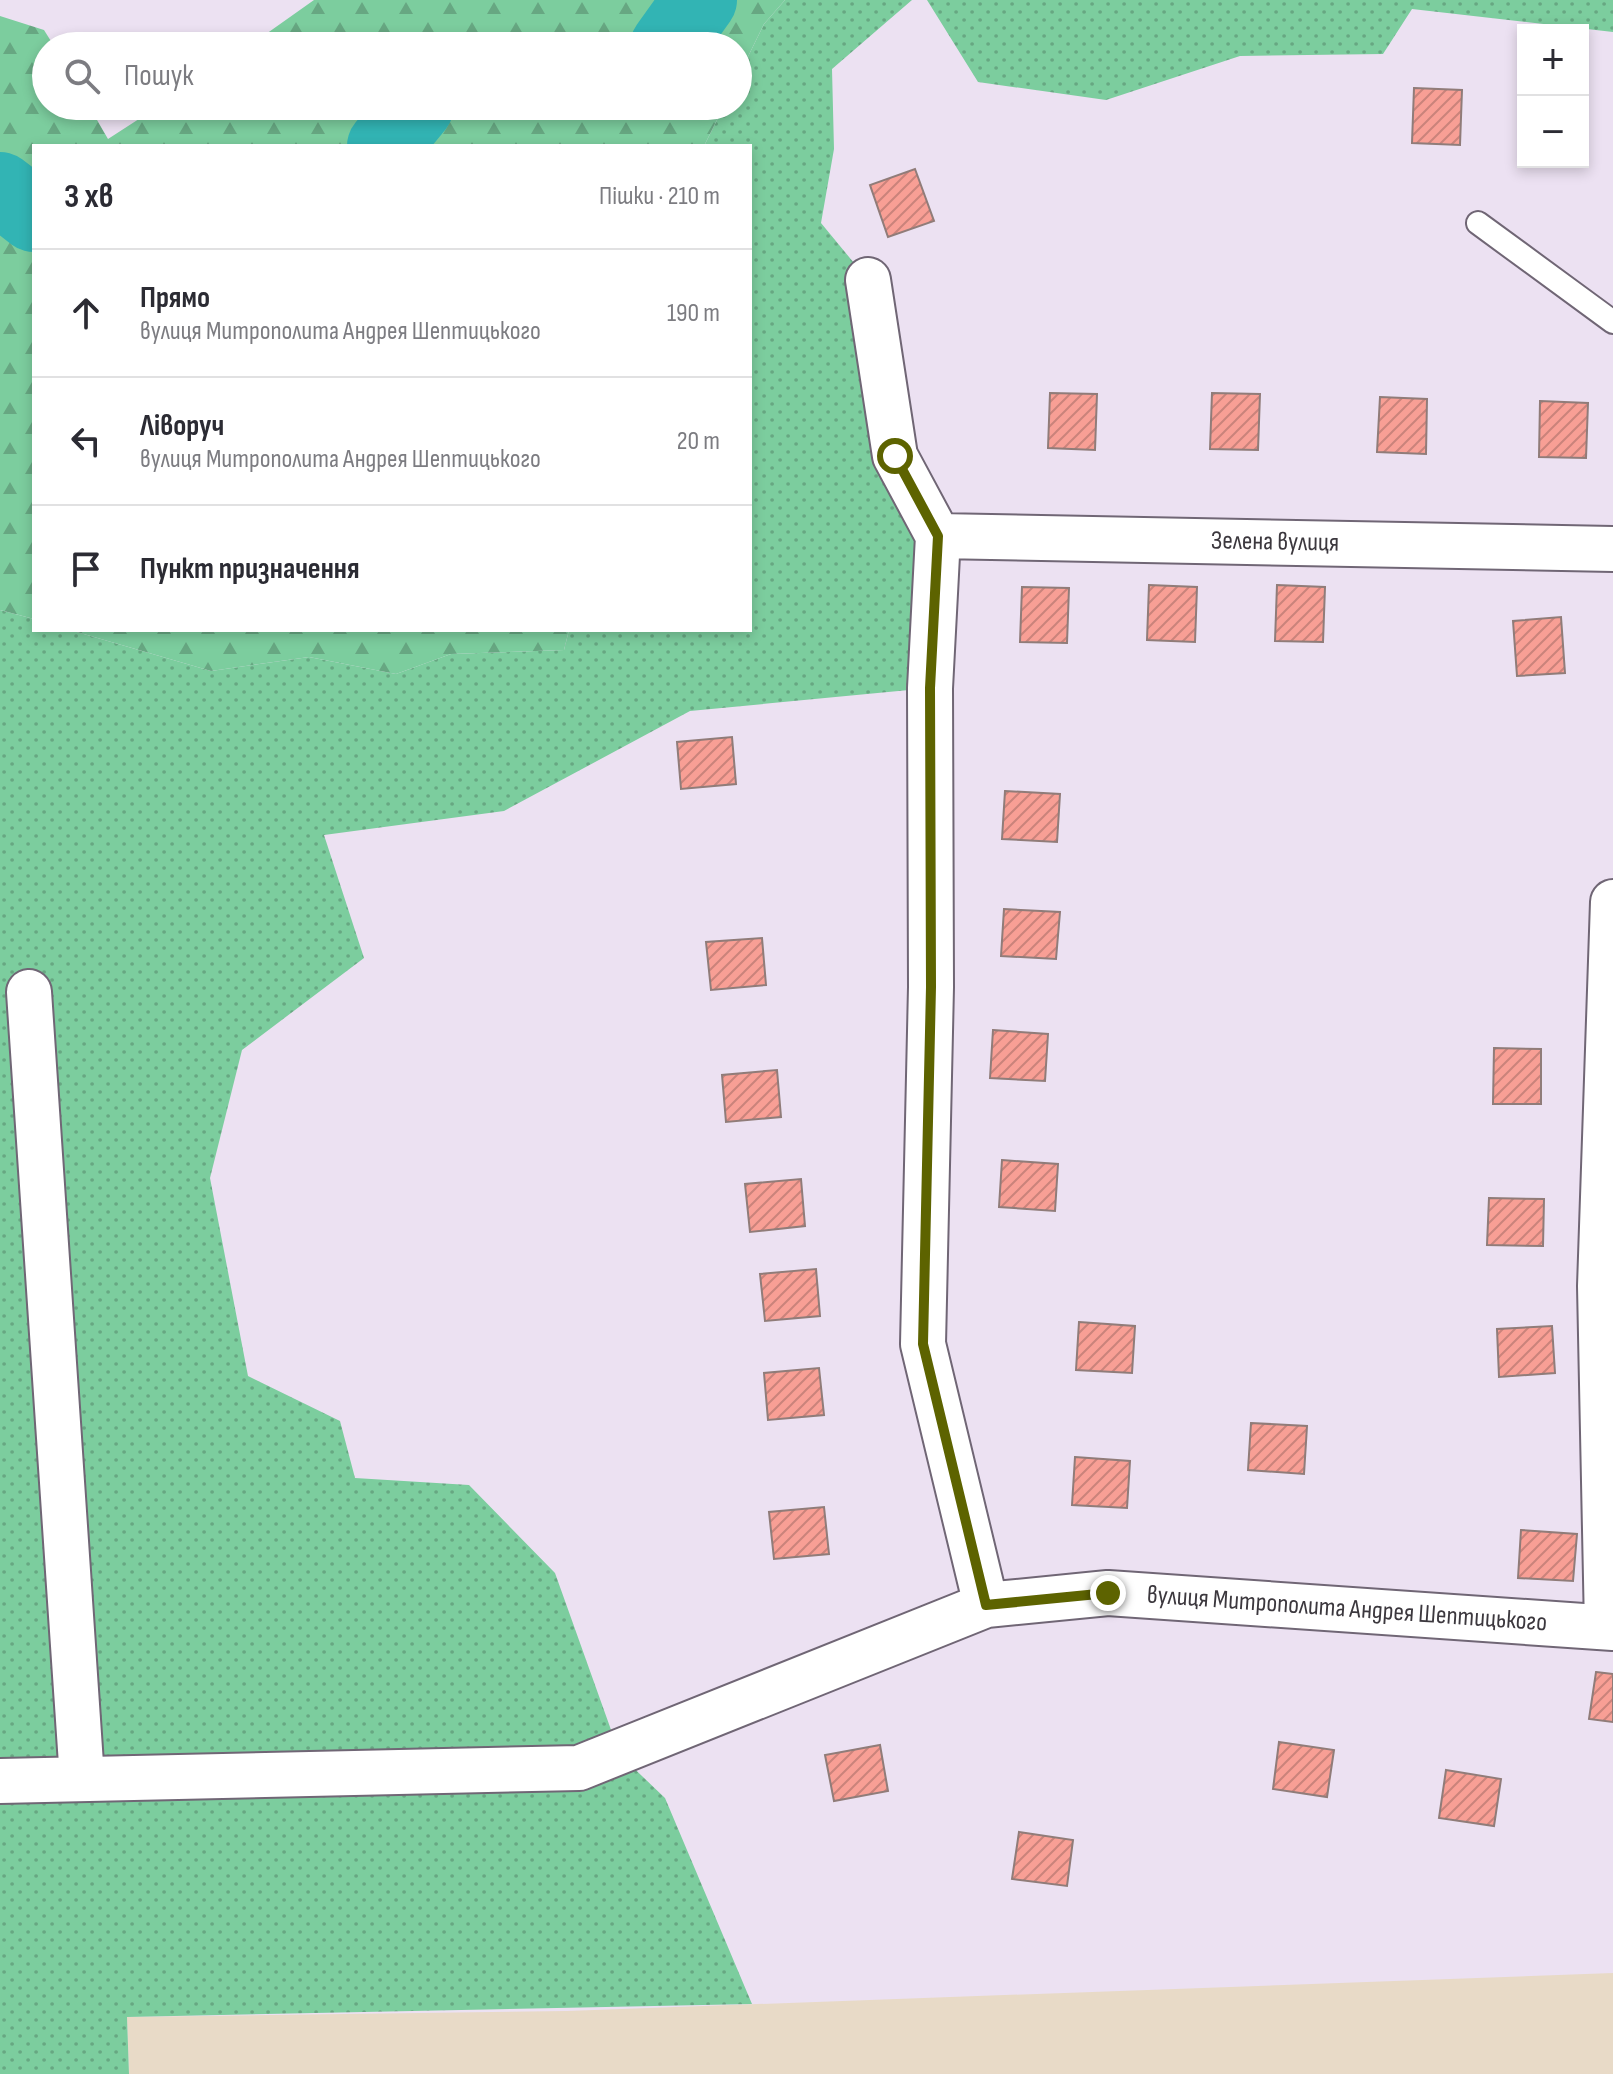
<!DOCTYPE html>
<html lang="uk">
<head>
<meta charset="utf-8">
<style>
	body { margin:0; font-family:"Sofia Sans Condensed",sans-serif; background:#f2f2f3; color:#2b2b33 }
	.controls { position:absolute; right:24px; top:24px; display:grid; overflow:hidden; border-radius:0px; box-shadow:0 4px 12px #0003 }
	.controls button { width:72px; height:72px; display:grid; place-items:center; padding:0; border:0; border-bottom:2px solid #e1e1e2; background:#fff; color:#2b2b33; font:40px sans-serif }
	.stop { position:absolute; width:24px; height:24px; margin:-18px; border:6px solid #5d6300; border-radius:50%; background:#fff }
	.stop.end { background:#5d6300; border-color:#fff; box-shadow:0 2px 8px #0008 }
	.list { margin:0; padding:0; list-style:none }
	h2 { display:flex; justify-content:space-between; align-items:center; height:104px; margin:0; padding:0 32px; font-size:34px }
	h2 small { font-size:26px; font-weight:400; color:#7c7c81 }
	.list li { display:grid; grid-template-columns:52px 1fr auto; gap:24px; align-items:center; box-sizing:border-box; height:128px; padding:0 32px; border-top:2px solid #e1e1e2 }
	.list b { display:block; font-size:30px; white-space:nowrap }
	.list p { margin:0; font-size:26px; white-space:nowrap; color:#7c7c81 }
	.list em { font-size:26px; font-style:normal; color:#7c7c81 }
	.icon { flex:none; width:44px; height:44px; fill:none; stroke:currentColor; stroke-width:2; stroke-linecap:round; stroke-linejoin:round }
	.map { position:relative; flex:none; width:1613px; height:2074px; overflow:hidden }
	.search { position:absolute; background:#fff; box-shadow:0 4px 12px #0003; left:32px; top:32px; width:720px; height:88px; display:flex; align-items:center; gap:20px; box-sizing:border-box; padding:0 28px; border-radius:44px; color:#7c7c81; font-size:30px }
	.panel { position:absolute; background:#fff; box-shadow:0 4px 12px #0003; left:32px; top:144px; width:720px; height:488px; border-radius:0px }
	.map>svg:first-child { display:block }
</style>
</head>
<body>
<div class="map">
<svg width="1613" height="2074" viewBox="0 0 1613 2074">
	<defs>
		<pattern id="grass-dots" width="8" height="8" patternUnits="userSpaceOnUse" patternTransform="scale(2)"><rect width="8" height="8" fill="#7ccd9e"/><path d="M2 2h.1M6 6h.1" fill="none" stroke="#67a782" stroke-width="1.8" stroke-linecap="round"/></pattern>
		<pattern id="forest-firs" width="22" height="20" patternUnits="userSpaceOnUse" patternTransform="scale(2)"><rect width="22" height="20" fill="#7ccd9e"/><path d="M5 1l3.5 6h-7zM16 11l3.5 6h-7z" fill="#67a782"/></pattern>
		<pattern id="building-hatch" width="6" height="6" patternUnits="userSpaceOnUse" patternTransform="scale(2)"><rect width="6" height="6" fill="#f89f95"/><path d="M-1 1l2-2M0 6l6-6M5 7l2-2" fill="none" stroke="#ca837b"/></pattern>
	</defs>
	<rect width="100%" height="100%" fill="#ece1f2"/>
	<path fill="#e8dac7" d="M1613,1973V2074H129L127,2017L567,2011Z"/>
	<path fill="url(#grass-dots)" d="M785,0H912L832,69L834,149L821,223L868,280L938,536L930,688L690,711L504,811L324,835L364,958L242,1050L210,1178L248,1376L340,1421L355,1478L469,1485L555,1573L620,1755L665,1798L752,2004L127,2017L129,2074H0V610L34,619V630H70L211,671L309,657L396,674L451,654L564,650L569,630H750V146H704L724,106H738V77L764,24Z
		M927,0H1613V32L1412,9L1383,54L1240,56L1106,100L978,82Z"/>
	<path fill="url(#forest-firs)" d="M314,0H785L764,24L738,77V46H249Z
		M0,16L44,30L54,46H46V106H89L108,139L159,106H724L704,146H34V619L0,610Z
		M70,630H569L564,650L451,654L396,674L309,657L211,671Z"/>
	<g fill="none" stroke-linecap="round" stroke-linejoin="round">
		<path stroke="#32b4b4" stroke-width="74" d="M667,46L700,0
			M384,146L417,106
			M0,189L34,215"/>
	</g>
	<path fill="url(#building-hatch)" stroke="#907c79" stroke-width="2" d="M1414,88L1462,90L1460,145L1412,143Z
		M915,169L934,221L888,237L870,185Z
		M1050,393L1097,394L1095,450L1048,448Z
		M1212,393L1260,394L1258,450L1210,449Z
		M1380,397L1427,399L1426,454L1377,452Z
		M1540,401L1588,403L1586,458L1539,457Z
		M1149,585L1197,587L1195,642L1147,640Z
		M1277,585L1325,587L1323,642L1275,641Z
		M1022,587L1069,588L1067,643L1020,642Z
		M1561,617L1565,673L1517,676L1513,621Z
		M732,737L736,784L681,789L677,742Z
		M1005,791L1060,794L1057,842L1002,839Z
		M1004,909L1060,912L1056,959L1001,956Z
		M762,938L766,985L711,990L706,942Z
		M993,1030L1048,1034L1045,1081L990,1078Z
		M1494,1048L1541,1049V1104H1493Z
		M777,1070L781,1117L726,1122L722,1075Z
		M1002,1160L1058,1164L1055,1211L999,1207Z
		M801,1179L805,1226L750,1232L745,1184Z
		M1489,1198L1544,1199L1543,1246L1487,1245Z
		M816,1269L820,1316L765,1321L760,1274Z
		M1079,1322L1135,1326L1132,1373L1076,1370Z
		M1552,1326L1555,1373L1499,1377L1497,1329Z
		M819,1368L824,1415L768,1420L764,1373Z
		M1251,1423L1307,1426L1304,1474L1248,1470Z
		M1075,1457L1130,1461L1127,1508L1072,1505Z
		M824,1507L829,1554L774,1559L769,1512Z
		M1521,1530L1577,1534L1573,1581L1518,1578Z
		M1596,1672L1613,1674V1722L1589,1719Z
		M1279,1742L1334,1750L1327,1797L1273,1789Z
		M880,1745L888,1791L834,1801L825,1755Z
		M1446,1770L1501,1779L1494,1826L1439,1818Z
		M1019,1832L1073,1840L1067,1886L1012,1879Z"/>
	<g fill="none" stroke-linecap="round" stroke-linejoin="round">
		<g stroke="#706675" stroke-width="26">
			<path id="lane" d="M1478,223L1613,322"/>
		</g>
		<g stroke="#706675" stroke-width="48">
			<path id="street" d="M868,280L895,456L938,536L930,688L931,987L923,1344L986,1605L1108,1593L1613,1628
				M938,536L1613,549
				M29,992L82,1779
				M1607,1627L1600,1286L1613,902
				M0,1781L579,1768L986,1605"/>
		</g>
		<use href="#lane" stroke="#fff" stroke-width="22"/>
		<use href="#street" stroke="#fff" stroke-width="44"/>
	</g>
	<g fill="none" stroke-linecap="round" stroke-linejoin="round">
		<path stroke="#5d6300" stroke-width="10" d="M895,456L938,536L930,688L931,987L923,1344L986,1605L1108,1593"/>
	</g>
	<g text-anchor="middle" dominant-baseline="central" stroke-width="6" stroke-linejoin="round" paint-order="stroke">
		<g font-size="26" fill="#3c383e" stroke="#fff">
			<text transform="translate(1275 542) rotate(1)">Зелена вулиця</text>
			<text transform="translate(1347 1609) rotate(4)">вулиця Митрополита Андрея Шептицького</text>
		</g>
	</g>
</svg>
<div class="controls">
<button>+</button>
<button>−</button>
</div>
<div class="stop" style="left:895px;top:456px"></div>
<div class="stop end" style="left:1108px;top:1593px"></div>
<div class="search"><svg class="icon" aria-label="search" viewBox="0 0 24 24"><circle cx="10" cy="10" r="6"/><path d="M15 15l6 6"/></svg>Пошук</div>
<section class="panel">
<h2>3 хв<small>Пішки · 210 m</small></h2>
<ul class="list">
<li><svg class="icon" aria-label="ahead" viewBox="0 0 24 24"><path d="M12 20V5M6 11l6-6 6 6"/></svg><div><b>Прямо</b><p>вулиця Митрополита Андрея Шептицького</p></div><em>190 m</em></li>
<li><svg class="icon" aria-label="left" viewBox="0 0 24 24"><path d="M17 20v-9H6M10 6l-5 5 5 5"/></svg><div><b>Ліворуч</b><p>вулиця Митрополита Андрея Шептицького</p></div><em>20 m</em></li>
<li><svg class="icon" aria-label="arrive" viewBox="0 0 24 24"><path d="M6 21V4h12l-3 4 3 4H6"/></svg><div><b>Пункт призначення</b></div></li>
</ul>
</section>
</div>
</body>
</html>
